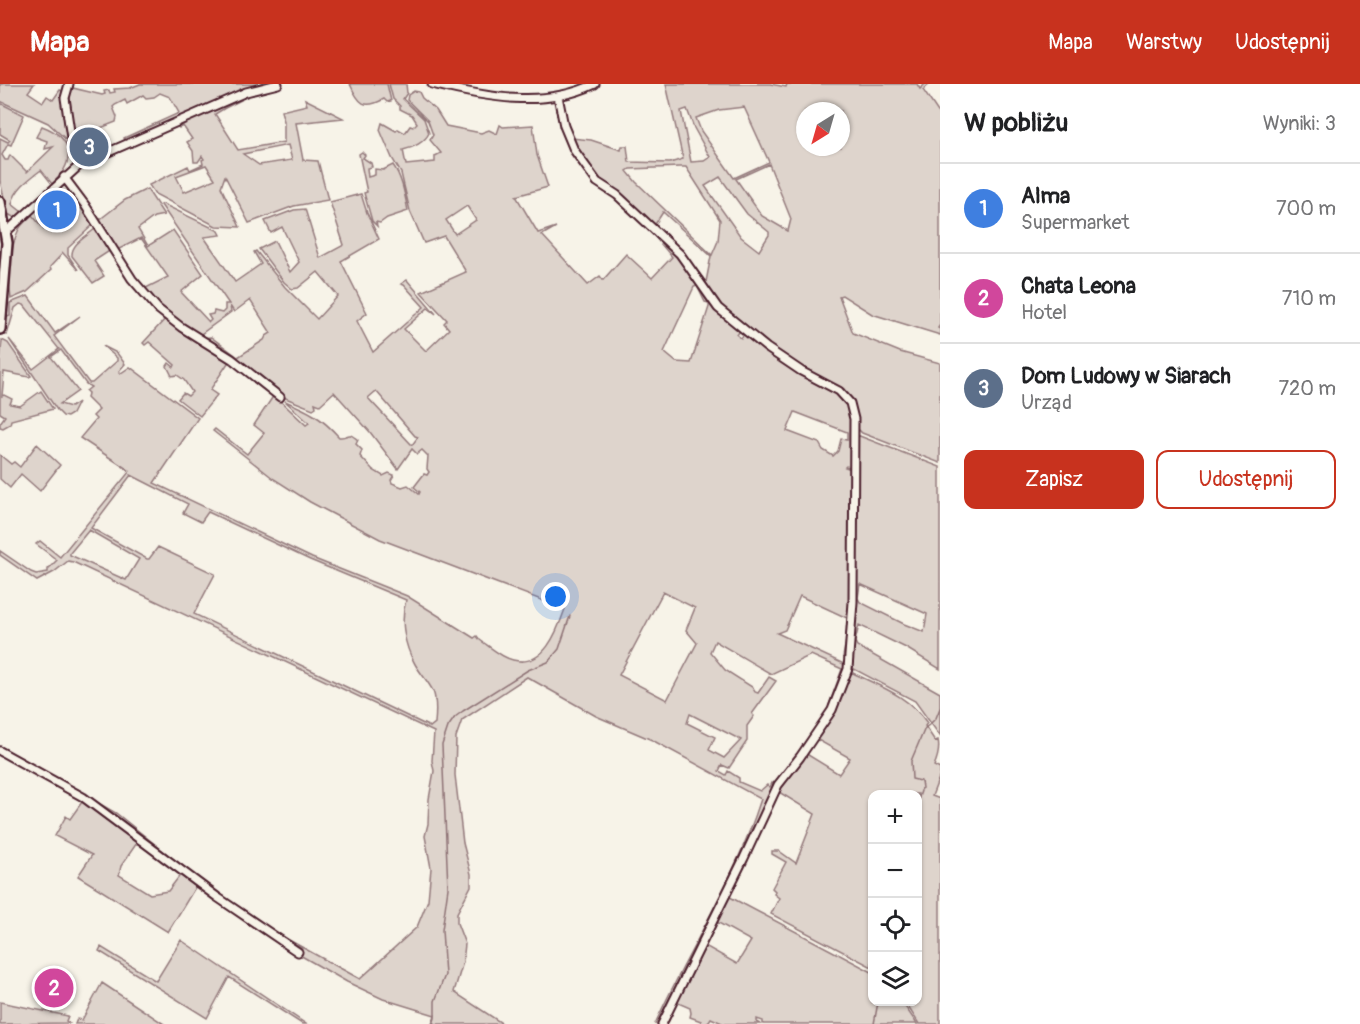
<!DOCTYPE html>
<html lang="pl">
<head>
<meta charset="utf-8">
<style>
	body { margin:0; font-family:Pangolin,sans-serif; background:#f2f2f2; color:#202124 }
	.controls { position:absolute; right:18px; bottom:18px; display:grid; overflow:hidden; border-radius:12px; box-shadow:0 2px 4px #0004 }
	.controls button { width:54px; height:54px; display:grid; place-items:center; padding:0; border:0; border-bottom:2px solid #e0e0e0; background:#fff; color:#202124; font:30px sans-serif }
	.compass { position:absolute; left:796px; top:18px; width:54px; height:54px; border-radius:50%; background:#fff; box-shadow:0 2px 4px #0004; rotate:217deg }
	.you { position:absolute; left:556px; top:513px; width:21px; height:21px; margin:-15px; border:4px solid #fff; border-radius:50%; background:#1a73e8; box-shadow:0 0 0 9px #1a73e833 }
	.badge { display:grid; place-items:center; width:39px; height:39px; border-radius:50%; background:#c8321e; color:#fff; font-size:20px; font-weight:700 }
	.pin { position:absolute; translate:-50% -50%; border:3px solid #fff; box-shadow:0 2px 6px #0006 }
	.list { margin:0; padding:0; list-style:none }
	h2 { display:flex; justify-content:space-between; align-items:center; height:78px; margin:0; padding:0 24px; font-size:26px }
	h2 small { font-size:20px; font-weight:400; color:#757577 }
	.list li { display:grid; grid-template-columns:39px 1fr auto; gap:18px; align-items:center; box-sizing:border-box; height:90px; padding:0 24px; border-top:2px solid #e0e0e0 }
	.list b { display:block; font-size:22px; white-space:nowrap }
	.list p { margin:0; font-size:20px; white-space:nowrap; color:#757577 }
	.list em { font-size:20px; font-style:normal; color:#757577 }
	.actions { display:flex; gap:12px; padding:18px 24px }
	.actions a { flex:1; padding:14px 0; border:2px solid #c8321e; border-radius:12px; text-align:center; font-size:21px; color:#c8321e }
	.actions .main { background:#c8321e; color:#fff }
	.icon { flex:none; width:33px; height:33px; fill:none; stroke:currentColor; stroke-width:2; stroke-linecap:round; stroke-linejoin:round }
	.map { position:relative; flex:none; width:940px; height:940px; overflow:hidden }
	header { display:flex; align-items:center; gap:36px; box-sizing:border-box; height:84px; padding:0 30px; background:#c8321e; color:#fff }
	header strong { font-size:28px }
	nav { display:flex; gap:33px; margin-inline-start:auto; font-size:21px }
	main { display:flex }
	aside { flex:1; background:#fff }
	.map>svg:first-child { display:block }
</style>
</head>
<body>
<header>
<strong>Mapa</strong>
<nav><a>Mapa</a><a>Warstwy</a><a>Udostępnij</a></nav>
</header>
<main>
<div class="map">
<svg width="940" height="940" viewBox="0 0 940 940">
	<rect width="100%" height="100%" fill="#f7f3e8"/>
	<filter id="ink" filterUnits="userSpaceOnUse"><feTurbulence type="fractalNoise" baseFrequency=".0167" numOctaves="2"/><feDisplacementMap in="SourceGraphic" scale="12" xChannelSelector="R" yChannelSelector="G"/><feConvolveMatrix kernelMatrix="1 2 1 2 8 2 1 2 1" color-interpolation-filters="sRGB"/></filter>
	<g filter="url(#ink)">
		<path fill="#eae3da" d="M106,43L114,61L79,78L72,48L83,47L85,50Z
			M65,100L68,104V111L75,119L77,128L55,147L44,145L32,131Z"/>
		<path fill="#ded4cc" stroke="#947a7c" stroke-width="1.5" fill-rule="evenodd" d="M0,0H34L28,8L43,18L47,12L53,16L60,6L63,7L70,59L48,39L0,17Z
			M140,0H267L250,3L125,57L124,54L179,29L170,13L160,9L154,13L146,14L143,11L127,20L125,16L115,21L113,23L117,33L116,38L85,50L83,47L72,48L70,11L72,1L73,4L102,11L105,10L104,7L109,6L110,9L115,8L114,5L130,4Z
			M350,0H387L391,17L387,18L384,15C364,26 359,20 350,0Z
			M389,0H406L407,9L403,15L424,35L429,49C425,58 413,64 403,66L406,81L435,78V72L441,69L430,56L433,51L428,37L407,16L408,11L414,7L419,8L422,14L436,26L446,42L481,49L489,46L497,50L500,41L503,43L533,41L537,71L548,103L516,112L538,149L556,143L542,151L588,201L600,192L603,196L626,170L652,194L672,173L655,153L657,151L741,245L737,251L741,254L746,248L832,305L846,317L852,331L851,383L846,382L845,383L851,385L852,442L848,574L843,573L846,556L847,534L800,512L785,546L777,549L844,580L846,585L831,622L829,621L842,585L811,571L771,590L715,557L710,568L725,586L752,603L755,608L758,609L769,593L776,597L752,630L754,632L747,642V657L729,684L722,681L719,687L726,691L728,687L739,694V698L760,707L767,701L770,703L772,699L775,703L769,712L739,780L659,940H655C689,865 736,794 761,715L652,656L596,632L527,593L462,636L456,653L455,691L463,759L471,790V802L457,829V839L465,860L463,878L454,908L503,940H432L435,931L383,915L347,898L298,870L162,769L135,746L83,711L0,665V662L116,729L181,781L267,844L360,895L417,843L428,816L431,784L425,752L428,740L429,715L434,687L432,677L434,648L73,478L68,477L54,488L37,497L0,471V467L31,488L36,490L48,488V485L57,476L36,460L40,457L60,473L130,387L80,354L96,335L93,332L99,326L87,314L88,309L86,307L91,303L86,300L61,266L51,273L78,307L60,320L71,323L78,318L72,330L67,333L63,332L57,326L9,255L33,285L59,265L24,221L20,220L15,224L7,251L3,250L7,233L10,232V219L28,212L55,249L80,232L54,252L89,299H92L117,277V274L103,262L117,269L125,280L119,287L121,289L130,283L198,334L154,399L312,474L407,512L474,554L477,552L480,556C489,562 502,574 513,576C544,584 557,548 565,525L380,455L310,418L274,395L213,347L215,345L247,370L264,349L254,341L274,311L306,341L309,339L285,317C309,327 321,333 339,353C350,354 346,346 358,356L356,360L362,366L360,372L373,386L383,392L389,389L394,391L391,396L392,399L402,403L408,401L419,410L420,408L414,403L424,390L427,391L429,388L427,385L428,372L422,366L417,370L412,365L398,385L370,348L334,308L320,321L315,319L316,323L313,325L283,313L200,254L211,253L238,273L264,256L266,252L271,249L250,216L234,228L230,222L231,228L198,252L185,244L142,207L83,115L99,136L125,116L147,105L164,131L154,133L138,145L148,162L173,146L203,190L181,208L209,238L211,236L208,231L213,230L214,227L222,229L225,226V220H229L161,121L163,120L219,147L221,151L204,153L235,198L261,180L254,168L256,167L285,203L317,235L338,212L318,188L298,204L292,205L284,198L259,165L275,157L290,188L299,178L282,143L271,149L265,137L294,126L305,125L320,174L344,161L330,118L361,110L367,129L379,155L341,177L367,229L357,237L373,268L424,223L404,201L401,200L407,196L436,230L428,224L404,245L426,267L449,245L444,239L447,236L421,208L466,188L444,152L424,159L410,127L401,89L392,74L380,46L382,39L396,47L398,45L405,49L410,42L413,43L417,39L412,31L400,25V22L393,15ZM467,122L476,136L455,150L446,136ZM141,154L168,193L144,205L117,166ZM697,202L705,218L709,219V223L691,279L676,278L664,268L694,203ZM376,307L415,352L418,353L412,361L368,314ZM795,328L847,348V356L841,355L838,367L833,372L823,366L819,359L787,347ZM131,391L188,420L183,429L201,438L208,428L310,476L406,516C400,537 404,561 415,580C420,589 428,597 433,607C437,617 436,629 435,639L430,643L194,530L215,490L158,463L149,475H147L91,444ZM89,446L139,475L126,496L70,471V469ZM663,508L695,524L686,546L697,559L667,616L619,591ZM690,630L741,656L724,674L709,666L715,653L687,639Z
			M666,0H770L786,3L787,0H917L920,5L925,0H930L923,6L940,31V241L938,244L940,245V251L872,230L842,211L839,212L853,249L900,268L940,279V379L862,349L858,345L852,320L844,305L803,286L719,223L681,170L600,97L575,63L572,54L591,56L621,66L622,62H627L629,78L670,79L683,75ZM744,23L769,78L734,94L701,47L696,34L719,26ZM687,25L694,44L710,73L704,77L691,78L681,27ZM805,27H841V63H805ZM769,80L791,135L788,147L762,132L736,95ZM679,83H686L720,136L718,157L712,171L636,98L627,87L630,85ZM720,93L747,130L769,148V151L759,167L741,153L705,102ZM663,128L711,172L706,198L688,175L654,142Z
			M240,15L241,16L225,24L215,30L238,66L284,58V37L281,27L307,21L305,15L343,34L296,39L303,76L318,77L328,116L294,122L249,139L225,92L221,103L240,143L216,142L155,110L149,101L188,82L190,86L203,80L202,76L204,75L202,72L198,78H194L193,67L187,58L192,55L183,42L179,44L178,41ZM288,61L292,76L259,81L243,70ZM206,81L215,95L184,108L176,92Z
			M0,19L24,31L11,61L8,60L2,71L5,76H8L10,71L27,88L53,63L45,65L47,57L36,53L42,42C74,54 76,78 52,100L41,86C29,95 15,105 12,120L22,128L15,134L8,130L0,97V54L8,58L10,56L0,50Z
			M362,68L365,71L363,74L371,79L372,83L367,84L368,93L375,91V85L383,86L393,81C402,93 405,112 408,127L387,134L380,139L376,138L377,142L372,137L364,109L367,108L359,70Z
			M68,104L94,140L68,164V171L78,186L63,169L50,183L51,186L27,208L11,215C8,194 9,165 19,145C22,140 28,135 32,131L44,145H49L53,148L70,135L77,126L75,119L68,111Z
			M97,143L111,166L94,177L104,192L93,199L72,172C71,159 88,152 97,143Z
			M166,234L230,276L210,306L217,311L200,332L178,315L183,309L188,312L192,308L184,296L177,291L172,292L167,282L169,279L174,283L175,281L149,258L145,261L143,259Z
			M2,256L8,259L31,292L29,293L4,288L2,312L4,311L12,315L10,320L20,322L41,307L53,325L11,336L10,340L3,344L0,343V339L5,332L0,329V278Z
			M857,351L940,383V585L906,564L859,541L855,558L857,562L940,609V652L915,617L854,585L852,582ZM860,500L927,530L924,548L904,540L860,518L858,514Z
			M37,360L60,381L40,407L21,390L10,404L0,395V371L11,380L14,378L20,383Z
			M853,589C881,603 909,612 927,639L925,642L935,657L938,656C940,665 938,673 934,682L940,685V691L932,712L940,715V940H919L905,918H918V710H872V883L771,830L779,814L774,810L775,807L772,804L786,778L772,770V767H779L796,779L815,730L779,708L772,714L811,662L807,669L808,671L839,690L850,674L816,655L848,590Z
			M84,715L139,756L121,782L119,791L150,810L168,807L181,790L196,802L168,848L78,792L92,771L55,752L66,732L70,735Z
			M730,813L872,888V918H902L917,940H763V937L757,935V938L761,940H724L711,934L707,940H700L701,937L690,933L691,929L690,924L676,918L666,940H664L704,857L706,859L705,862L737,880L751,857L717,838L708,855L705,854L726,815Z
			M181,856L306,940H302L229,893L207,934L99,867L101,863L156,897Z
			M102,899L164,940H75L77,935L82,936Z
			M0,918L68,932L66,937L69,939L0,940Z"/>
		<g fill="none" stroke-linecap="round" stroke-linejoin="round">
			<path stroke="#8e7275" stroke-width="1.5" d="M931,639L936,634L940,624
				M918,716L922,704L921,697L912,695L911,677L925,644L929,641
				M433,940L435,934V917L445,891L442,846L448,804L442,661L448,643L455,633L463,627L528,586L548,578L559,565L570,532
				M874,940L878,918"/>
			<g stroke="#4a1f2b" stroke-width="11">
				<path id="minor" d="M69,0L65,14L73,67L81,80
					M432,0C485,13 543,25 595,0
					M558,12L564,42L574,66L597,98L617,111L680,170L718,224L767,264L801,287L839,307L850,319L854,335L853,518L848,585L832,626L800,673L778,701L744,774L662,940
					M64,93L85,121L132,195L158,225L181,243L232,275L280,313
					M6,148L81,80L246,8L278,0
					M0,667L83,713L217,813L298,868"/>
			</g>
			<g stroke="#4a1f2b" stroke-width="14">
				<path id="secondary" d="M0,118L7,159L0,245"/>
			</g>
			<use href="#minor" stroke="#f7f3e8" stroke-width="7"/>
			<use href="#secondary" stroke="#f7f3e8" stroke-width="9"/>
		</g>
	</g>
</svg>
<div class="controls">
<button>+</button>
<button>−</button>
<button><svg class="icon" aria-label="locate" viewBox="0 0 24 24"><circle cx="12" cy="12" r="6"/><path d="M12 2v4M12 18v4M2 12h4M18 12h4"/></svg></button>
<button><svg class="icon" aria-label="layers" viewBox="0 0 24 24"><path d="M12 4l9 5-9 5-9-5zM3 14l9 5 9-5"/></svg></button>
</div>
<svg class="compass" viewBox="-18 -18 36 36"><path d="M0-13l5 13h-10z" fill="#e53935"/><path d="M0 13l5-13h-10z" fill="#757577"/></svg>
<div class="you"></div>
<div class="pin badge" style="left:57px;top:126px;background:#3f7fe0">1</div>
<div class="pin badge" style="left:54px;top:904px;background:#d1479c">2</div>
<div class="pin badge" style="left:89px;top:63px;background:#5c6f8a">3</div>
</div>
<aside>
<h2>W pobliżu<small>Wyniki: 3</small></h2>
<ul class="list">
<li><span class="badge" style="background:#3f7fe0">1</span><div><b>Alma</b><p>Supermarket</p></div><em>700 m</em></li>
<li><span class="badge" style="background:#d1479c">2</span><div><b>Chata Leona</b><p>Hotel</p></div><em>710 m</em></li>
<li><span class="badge" style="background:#5c6f8a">3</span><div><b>Dom Ludowy w Siarach</b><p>Urząd</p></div><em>720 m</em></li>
</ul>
<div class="actions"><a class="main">Zapisz</a><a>Udostępnij</a></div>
</aside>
</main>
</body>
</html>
